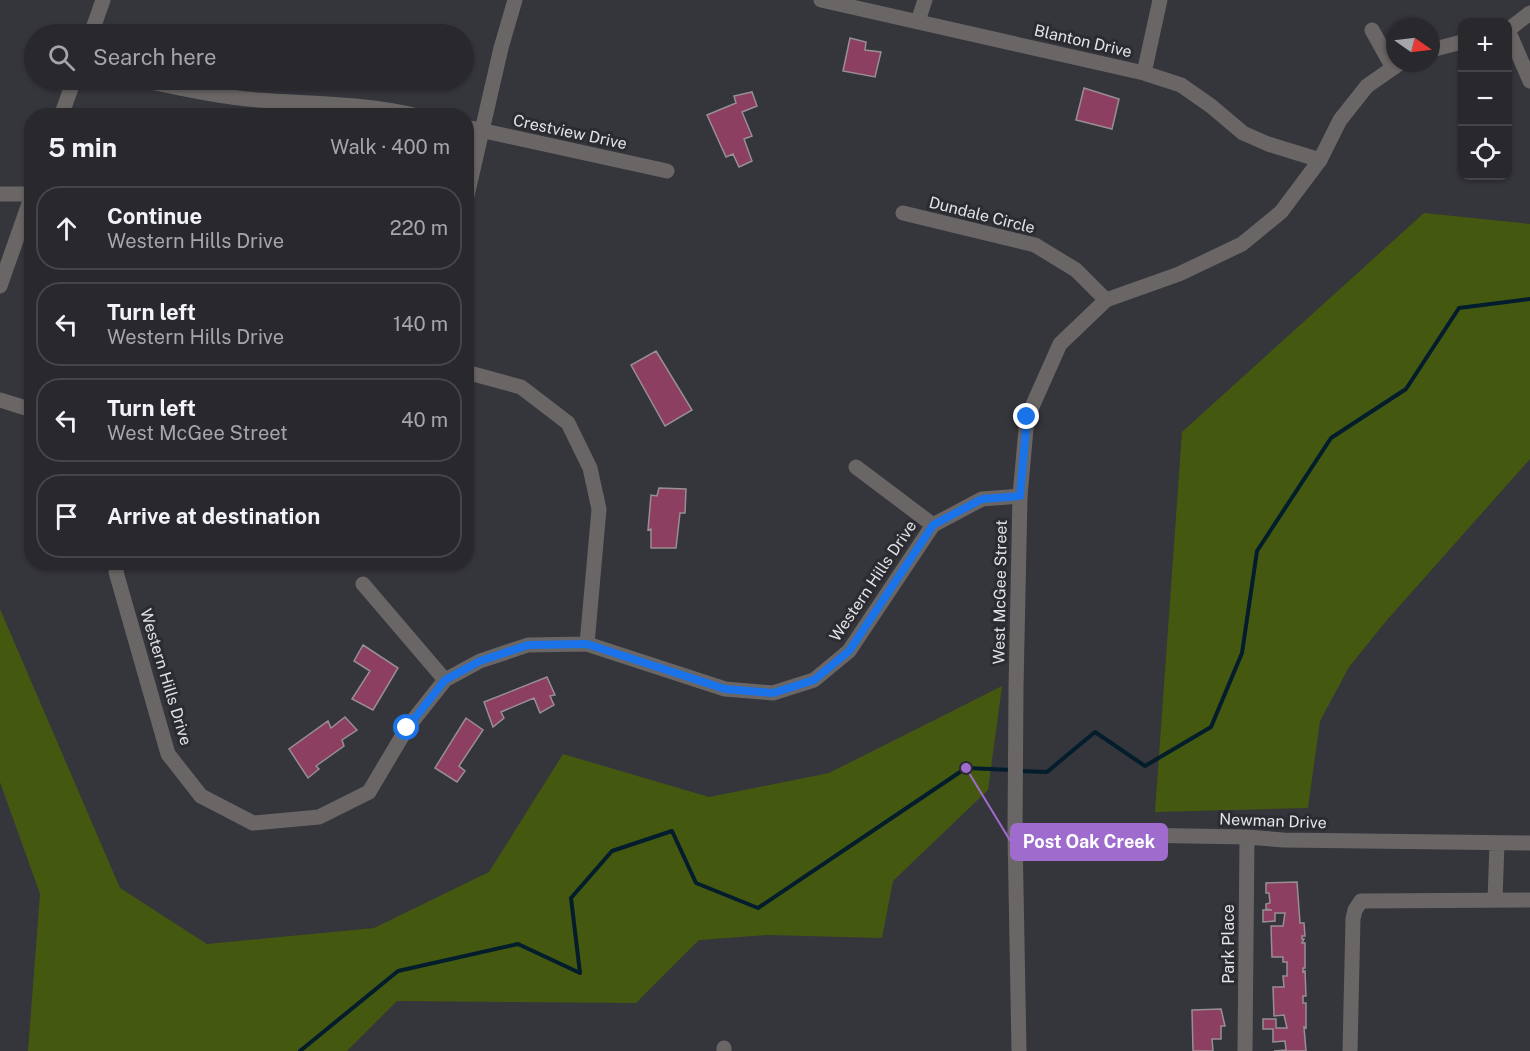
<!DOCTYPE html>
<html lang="en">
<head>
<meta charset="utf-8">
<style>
	body { margin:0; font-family:"Public Sans",sans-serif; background:#343439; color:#f1f3f6 }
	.controls { position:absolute; right:18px; top:18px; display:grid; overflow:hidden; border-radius:12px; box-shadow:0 2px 4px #0004 }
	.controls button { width:54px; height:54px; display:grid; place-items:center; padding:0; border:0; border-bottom:2px solid #444449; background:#28282d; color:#f1f3f6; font:30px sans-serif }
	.compass { position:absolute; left:1386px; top:18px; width:54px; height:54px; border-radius:50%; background:#28282d; box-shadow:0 2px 4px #0004; rotate:104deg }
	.stop { position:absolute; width:18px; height:18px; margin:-14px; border:4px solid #1a73e8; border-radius:50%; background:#fff }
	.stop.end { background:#1a73e8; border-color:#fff; box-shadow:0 2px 6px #0008 }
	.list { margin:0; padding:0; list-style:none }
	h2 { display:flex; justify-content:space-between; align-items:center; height:78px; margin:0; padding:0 24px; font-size:26px }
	h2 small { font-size:20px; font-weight:400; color:#a5a6aa }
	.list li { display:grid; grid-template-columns:39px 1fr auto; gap:18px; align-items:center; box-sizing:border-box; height:84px; margin:0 12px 12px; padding:0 12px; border:2px solid #444449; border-radius:24px }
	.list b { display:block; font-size:22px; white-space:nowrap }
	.list p { margin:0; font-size:20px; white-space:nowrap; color:#a5a6aa }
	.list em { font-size:20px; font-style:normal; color:#a5a6aa }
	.icon { flex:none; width:33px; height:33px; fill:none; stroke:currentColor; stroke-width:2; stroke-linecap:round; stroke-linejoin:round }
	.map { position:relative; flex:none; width:1530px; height:1051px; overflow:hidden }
	.search { position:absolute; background:#28282d; box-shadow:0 2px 4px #0004; left:24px; top:24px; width:450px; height:66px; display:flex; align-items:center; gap:15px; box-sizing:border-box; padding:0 21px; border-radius:33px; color:#a5a6aa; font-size:22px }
	.panel { position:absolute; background:#28282d; box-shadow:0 2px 4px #0004; left:24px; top:108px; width:450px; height:462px; border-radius:24px }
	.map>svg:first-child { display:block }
</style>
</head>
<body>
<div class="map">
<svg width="1530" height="1051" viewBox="0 0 1530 1051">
	<rect width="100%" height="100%" fill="#35353c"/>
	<path fill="#455810" d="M1424,213L1530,224V459L1387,620L1349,667L1320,721L1308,808L1155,812L1182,432Z
		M0,609L120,888L207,944L374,928L489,872L563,754L709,797L829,773L1002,686L988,790L893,881L882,938L766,935L699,940L636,1003L397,1001L347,1051H28L40,894L0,782Z"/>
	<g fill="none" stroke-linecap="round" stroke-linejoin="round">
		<path stroke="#031d2d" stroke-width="4" d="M1020,771L1047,772L1095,732L1145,766L1211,727L1242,653L1257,551L1331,438L1406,389L1459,308L1530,299
			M300,1051L398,971L518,944L580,973L571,898L612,851L672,831L696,883L758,908L966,768L1013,770"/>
	</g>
	<path fill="#8c3f61" stroke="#988f92" stroke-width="1.5" d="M850,38L866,42L865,50L881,52L875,77L843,71Z
		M1084,88L1119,99L1112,129L1076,120Z
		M752,92L757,106L742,112L752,136L744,139L752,161L739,167L733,154L726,157L707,115L736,103L734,96Z
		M656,351L692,410L665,426L631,365Z
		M659,488L686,489L685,513H680L676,548H651V529L648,530L651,495L657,496Z
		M363,645L398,668L373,710L352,699L370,671L354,661Z
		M547,677L555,695L550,696L554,705L540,713L534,698L501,712L504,718L493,727L484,702Z
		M345,717L357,730L342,740L344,746L316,766L319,769L308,778L289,749L328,721L331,728Z
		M466,718L483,730L459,766L465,771L457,782L435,768Z
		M1297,882L1300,923H1304L1305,936H1302V939H1304L1302,943H1305V968H1303V972L1305,971L1306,996H1303V1003H1306V1028L1304,1027L1306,1051H1274L1286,1050L1285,1041L1273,1042V1029H1263V1019H1276V1028H1287L1284,1015L1274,1016L1273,987H1284L1283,976H1287V962H1283V957H1272L1271,926H1283L1285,913H1275V921L1263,922V910H1272L1266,909V904L1270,903L1269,893H1266V883Z
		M1221,1009L1225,1026H1221V1039H1212L1213,1051H1193L1192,1010Z"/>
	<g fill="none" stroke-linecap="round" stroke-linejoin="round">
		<path stroke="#6a6665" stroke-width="15" d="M821,0L1144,73L1181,85L1211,106L1243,133L1268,144L1320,160
			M918,21L925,0
			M1372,30L1393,68
			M1508,30L1530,81
			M1144,73L1160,0
			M141,80C180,88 219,97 258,100C311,104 366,103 418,116
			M466,127L667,171
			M0,194H32
			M466,200L501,48L515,0
			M903,213L1035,245L1076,270L1106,300
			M0,400L32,410
			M856,467L933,525
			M118,562L116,572L168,754L201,796L253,823L319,817L369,792L407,728L445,680L480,661L528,645L587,644L599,509L590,468L568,423L521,387L466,372
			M363,584L445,680
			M587,644L725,689L773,693L814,680L849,651L933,525L982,499L1020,496
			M1015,833L1247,837L1283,840L1530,843
			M1495,900L1497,843
			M724,1051V1048
			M1245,1051L1247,837
			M1350,1051L1353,919L1355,910L1361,901L1530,900"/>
		<path stroke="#6a6665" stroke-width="15" d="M1508,30L1530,13
			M91,34L103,0
			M1431,50L1462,42
			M61,116L74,80
			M0,286L32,195
			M1019,1051L1015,833L1016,688L1020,496L1027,418L1060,344L1106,300L1179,274L1242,244L1281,212L1320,160L1340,120L1367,86L1400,63"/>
	</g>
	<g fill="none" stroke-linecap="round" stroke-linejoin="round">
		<path stroke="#1a73e8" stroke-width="8" d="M407,728L445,680L480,661L528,645L587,644L725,689L773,693L814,680L849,651L933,525L982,499L1020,496L1027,417"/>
	</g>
	<g text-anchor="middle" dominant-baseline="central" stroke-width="6" stroke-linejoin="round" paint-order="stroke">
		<g font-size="16" fill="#e2e3e7" stroke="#2b2b32">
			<text transform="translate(1083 41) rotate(13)">Blanton Drive</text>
			<text transform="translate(570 132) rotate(12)">Crestview Drive</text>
			<text transform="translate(982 215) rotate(14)">Dundale Circle</text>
			<text transform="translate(873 581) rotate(-56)">Western Hills Drive</text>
			<text transform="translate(1000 592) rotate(-89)">West McGee Street</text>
			<text transform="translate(166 677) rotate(73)">Western Hills Drive</text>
			<text transform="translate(1273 821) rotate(2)">Newman Drive</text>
			<text transform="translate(1228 944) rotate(-90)">Park Place</text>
		</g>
	</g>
	<path fill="none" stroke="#9f6ccd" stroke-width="2" d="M966 768L1011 842"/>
	<circle fill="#9f6ccd" stroke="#2b2b32" stroke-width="2" cx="966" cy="768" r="6"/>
	<rect fill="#9f6ccd" stroke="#9f6ccd" stroke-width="2" x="1011" y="824" width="156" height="36" rx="6"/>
	<g font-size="18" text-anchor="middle" font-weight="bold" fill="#fff">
		<text x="1089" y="848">Post Oak Creek</text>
	</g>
</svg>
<div class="controls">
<button>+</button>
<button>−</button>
<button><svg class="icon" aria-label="locate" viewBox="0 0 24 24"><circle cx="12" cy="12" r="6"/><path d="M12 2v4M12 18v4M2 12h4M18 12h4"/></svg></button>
</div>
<svg class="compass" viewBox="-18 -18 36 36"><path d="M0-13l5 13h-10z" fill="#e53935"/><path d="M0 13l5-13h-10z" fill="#a5a6aa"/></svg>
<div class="stop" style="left:407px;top:728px"></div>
<div class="stop end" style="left:1027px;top:417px"></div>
<div class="search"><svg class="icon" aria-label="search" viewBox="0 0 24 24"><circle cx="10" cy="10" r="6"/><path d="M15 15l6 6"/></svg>Search here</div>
<section class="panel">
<h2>5 min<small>Walk · 400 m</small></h2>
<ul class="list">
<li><svg class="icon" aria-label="ahead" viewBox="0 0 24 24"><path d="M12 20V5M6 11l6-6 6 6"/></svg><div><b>Continue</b><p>Western Hills Drive</p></div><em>220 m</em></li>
<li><svg class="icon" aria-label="left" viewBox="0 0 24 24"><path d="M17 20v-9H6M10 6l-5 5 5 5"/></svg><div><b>Turn left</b><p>Western Hills Drive</p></div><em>140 m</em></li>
<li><svg class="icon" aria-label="left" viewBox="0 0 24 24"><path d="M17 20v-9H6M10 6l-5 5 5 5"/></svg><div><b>Turn left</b><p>West McGee Street</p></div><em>40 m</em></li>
<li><svg class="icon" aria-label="arrive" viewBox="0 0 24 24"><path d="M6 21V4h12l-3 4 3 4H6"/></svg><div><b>Arrive at destination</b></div></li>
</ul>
</section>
</div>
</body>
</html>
